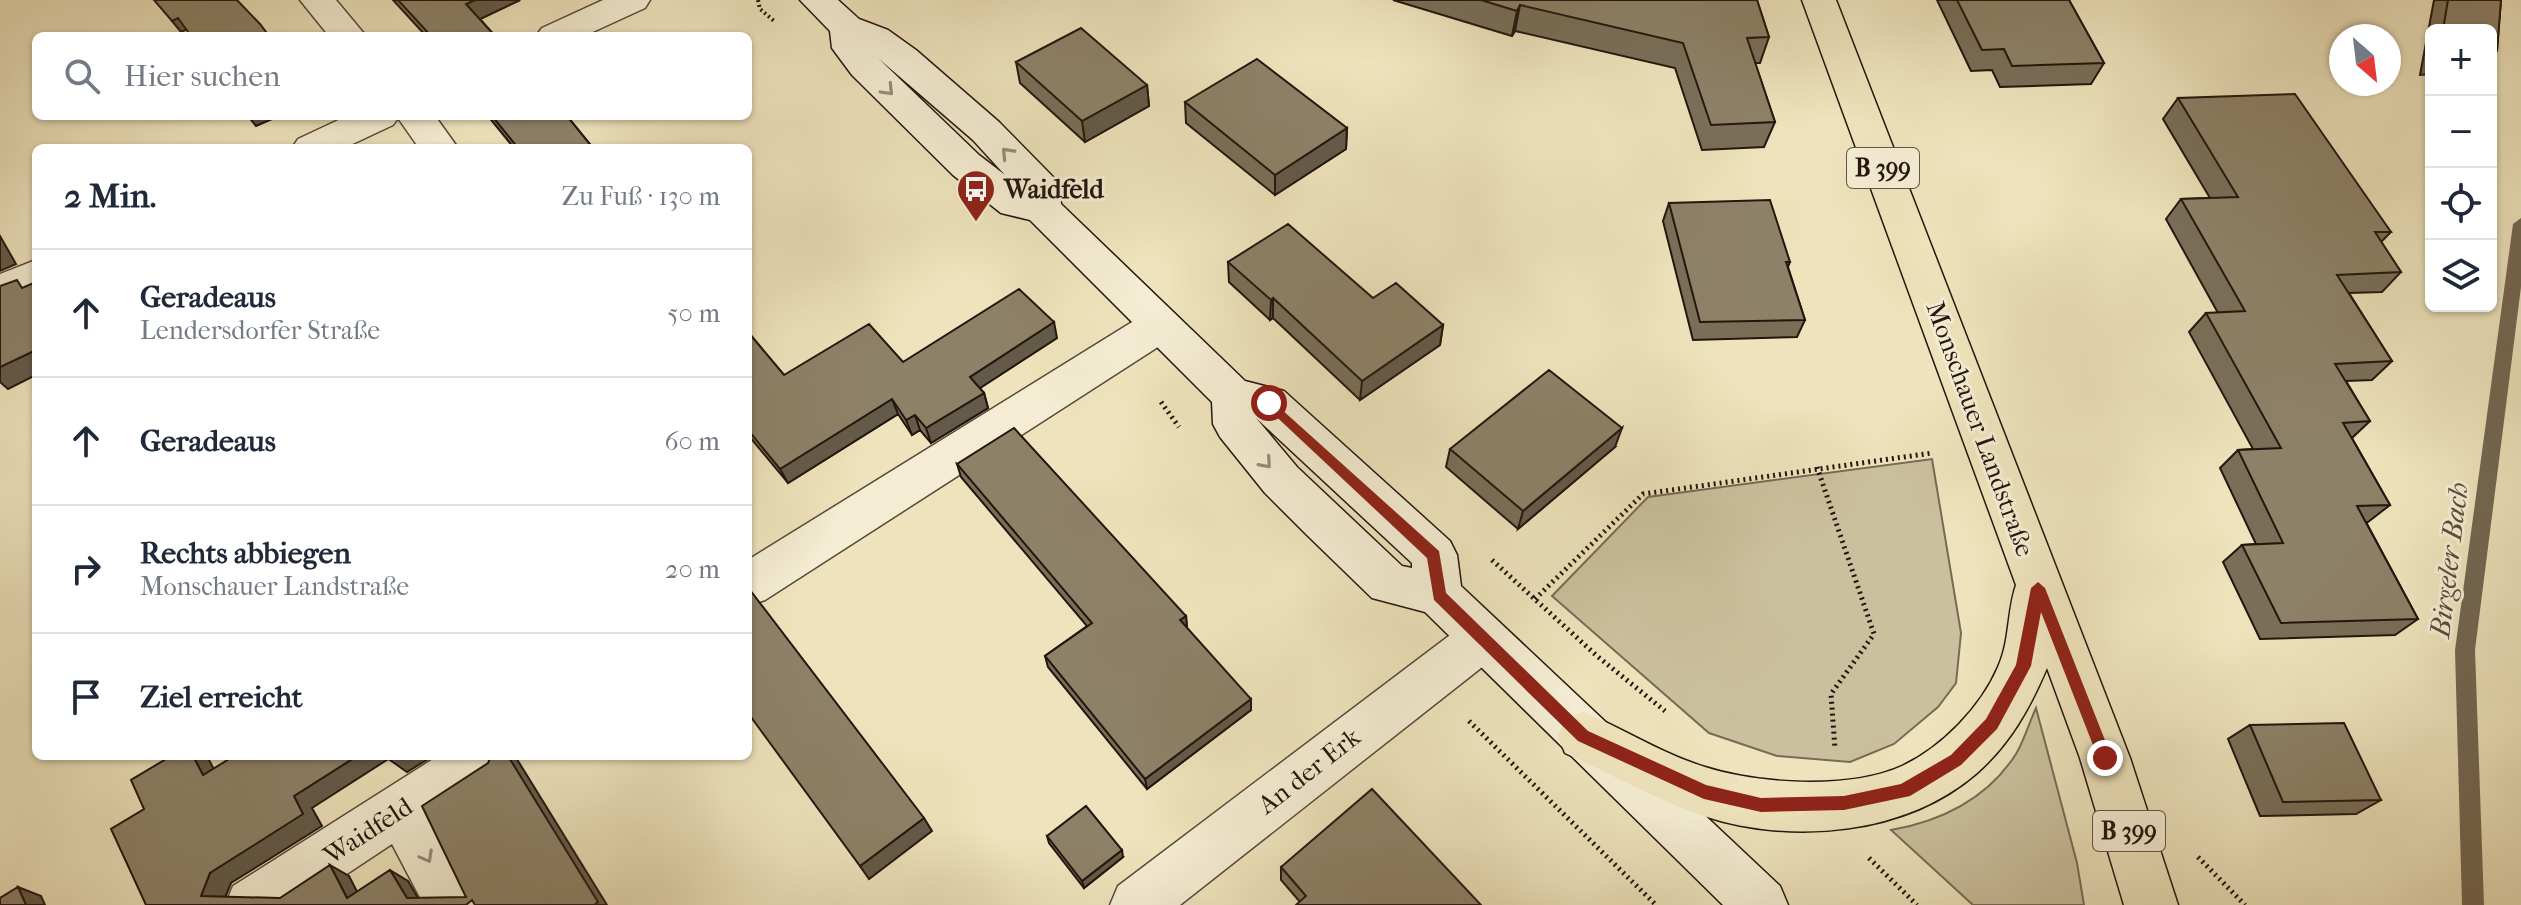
<!DOCTYPE html>
<html lang="de">
<head>
<meta charset="utf-8">
<style>
	body { margin:0; font-family:"IM FELL French Canon",serif; background:#f6f6f7; color:#1f2937 }
	.controls { position:absolute; right:24px; top:24px; display:grid; overflow:hidden; border-radius:12px; box-shadow:0 2px 6px #0004 }
	.controls button { width:72px; height:72px; display:grid; place-items:center; padding:0; border:0; border-bottom:2px solid #e0e1e3; background:#fff; color:#1f2937; font:40px sans-serif }
	.compass { position:absolute; left:2329px; top:24px; width:72px; height:72px; border-radius:50%; background:#fff; box-shadow:0 2px 6px #0004; rotate:152deg }
	.stop { position:absolute; width:24px; height:24px; margin:-18px; border:6px solid #8f2418; border-radius:50%; background:#fff }
	.stop.end { background:#8f2418; border-color:#fff; box-shadow:0 2px 8px #0008 }
	.list { margin:0; padding:0; list-style:none }
	h2 { display:flex; justify-content:space-between; align-items:center; height:104px; margin:0; padding:0 32px; font-size:34px }
	h2 small { font-size:26px; font-weight:400; color:#747a83 }
	.list li { display:grid; grid-template-columns:52px 1fr auto; gap:24px; align-items:center; box-sizing:border-box; height:128px; padding:0 32px; border-top:2px solid #e0e1e3 }
	.list b { display:block; font-size:30px; white-space:nowrap }
	.list p { margin:0; font-size:26px; white-space:nowrap; color:#747a83 }
	.list em { font-size:26px; font-style:normal; color:#747a83 }
	.icon { flex:none; width:44px; height:44px; fill:none; stroke:currentColor; stroke-width:2; stroke-linecap:round; stroke-linejoin:round }
	.map { position:relative; flex:none; width:2521px; height:905px; overflow:hidden }
	.search { position:absolute; background:#fff; box-shadow:0 2px 6px #0004; left:32px; top:32px; width:720px; height:88px; display:flex; align-items:center; gap:20px; box-sizing:border-box; padding:0 28px; border-radius:12px; color:#747a83; font-size:30px }
	.panel { position:absolute; background:#fff; box-shadow:0 2px 6px #0004; left:32px; top:144px; width:720px; height:616px; border-radius:12px }
	.map>svg:first-child { display:block }
</style>
</head>
<body>
<div class="map">
<svg width="2521" height="905" viewBox="0 0 2521 905">
	<rect width="100%" height="100%" fill="#eee3bc"/>
	<filter id="stains"><feTurbulence type="fractalNoise" baseFrequency=".0025" numOctaves="4"/><feColorMatrix values="0 0 0 0 .2 0 0 0 0 .09 0 0 0 0 .02 0 0 0 .5 -.17"/></filter>
	<radialGradient id="worn" r=".72"><stop offset=".6" stop-color="#630" stop-opacity="0"/><stop offset="1" stop-color="#630" stop-opacity=".3"/></radialGradient>
	<path fill="#cbc09e" stroke="#776b56" stroke-width="2" d="M1932,459L1961,633L1956,683L1938,707L1894,744L1850,762L1777,756L1709,733L1552,596L1648,497Z
		M2036,708L2077,863L2084,905H1973L1891,830C1942,821 1987,799 2016,754C2024,741 2029,723 2036,708Z"/>
	<g fill="none" stroke-linecap="round" stroke-linejoin="round">
		<path fill="#736753" fill-rule="evenodd" d="M2521,218V287L2475,650L2484,905H2462L2455,650L2513,224Z"/>
		<g stroke="#56493a" stroke-width="3">
			<path id="street" d="M300,0H336L366,36H329Z
				M603,0H650L645,8L584,36H536L542,28Z
				M347,116H435L458,148H419L398,118L393,125L344,148H292L298,139Z
				M36,260V293L0,308V274Z
				M1160,309L1175,314L1181,325L1175,336L765,600L748,606V560L1145,314Z
				M1483,616L1500,623L1507,638L1500,653L1180,905H1110L1118,886L1466,623Z
				M438,756H508L501,773L434,817L480,905H424L392,844L300,905H225L233,886Z"/>
		</g>
		<g stroke="#23160e" stroke-width="3">
			<path id="secondary" d="M800,0H838L859,19L888,30L916,50L999,122L1055,179L1060,189L1061,204L1245,381L1284,391L1450,541L1457,555L1461,586L1780,886L1788,905H1723L1425,612L1372,598L1307,535L1265,493L1220,437L1213,424L1212,402L1030,220L1001,213L953,175L852,75L832,48L830,31ZM878,58L973,140L1005,175L979,155ZM1256,418L1412,563V568L1402,566L1297,467Z"/>
		</g>
		<g stroke="#23160e" stroke-width="3">
			<path id="primary" d="M1802,0H1836L2130,758L2178,905H2124L2080,758L2047,668C2030,708 2010,744 1977,773C1906,835 1791,845 1704,816C1656,800 1611,774 1565,753L1558,736L1565,719L1583,712C1624,729 1662,754 1705,767C1759,784 1849,790 1902,766C1941,748 1981,707 1998,667C2010,641 2007,611 2016,585Z"/>
		</g>
		<path stroke="#23160e" stroke-width="4" stroke-dasharray="2 3" stroke-linecap="butt" d="M758,0L760,9L774,21"/>
		<path stroke="#23160e" stroke-width="5" stroke-dasharray="2 4" stroke-linecap="butt" d="M1161,402L1179,427
			M1817,467L1874,634L1831,694L1835,749
			M1492,560L1597,656L1665,711
			M1535,599L1643,494L1932,453
			M1469,721L1656,905
			M2198,857L2245,905
			M1869,858L1917,905"/>
		<use href="#street" fill="#f4edd3" fill-rule="evenodd"/>
		<use href="#secondary" fill="#f4edd3" fill-rule="evenodd"/>
		<use href="#primary" fill="#eee3bc" fill-rule="evenodd"/>
	</g>
	<path fill="#796f59" stroke="#23160e" stroke-width="2" d="M393,0H520L480,19L495,36H426Z
		M1393,0H1757L1769,37L1760,63H1755L1775,122L1764,147L1702,150L1675,68L1515,31L1512,36Z
		M1937,0H2069L2104,63L2091,84L2000,87L1992,70L1971,71Z
		M2434,0H2501L2497,51L2491,57V30H2431V74L2420,75Z
		M1016,62L1147,85L1149,106L1085,142L1020,83Z
		M2178,98L2391,232L2381,242L2401,272L2382,292L2349,293L2392,361L2372,380L2346,381L2370,421L2352,438L2390,505L2368,522H2366L2418,619L2395,635L2260,639L2223,562L2242,545L2256,544L2220,468L2238,450L2253,449L2189,332L2206,313H2218L2166,219L2181,199L2210,198L2163,119Z
		M1185,102L1347,128L1346,149L1275,195L1186,123Z
		M488,116H567L593,148H514Z
		M1669,203L1790,262L1788,267L1805,320L1797,337L1693,340L1663,221Z
		M1228,262L1373,298L1443,325L1440,345L1360,400L1273,318L1270,320L1229,282Z
		M748,332L784,375L903,362L1057,338L980,388L984,393L988,408L931,443L920,430L912,435L898,414L788,483L748,435Z
		M1615,447L1518,529L1446,467L1450,449Z
		M957,464L1186,616L1187,628L1251,710L1147,789L1048,667L1045,656L1087,626L961,477Z
		M2250,725L2381,800L2356,814L2260,816L2228,739Z
		M1047,836L1123,857L1084,888L1049,843Z
		M1281,867L1481,905L1300,902L1281,880Z"/>
	<path fill="#635a49" stroke="#23160e" stroke-width="2" d="M475,0H520L476,21L466,4Z
		M1520,5L1515,31L1512,36L1517,11Z
		M178,18L188,29L181,32L172,21Z
		M1147,85L1149,106L1085,142L1082,121Z
		M248,116H279L256,126Z
		M1347,128L1346,149L1275,195V175Z
		M0,236L16,264L0,271Z
		M1273,298V318L1270,320L1271,300Z
		M1054,322L1057,338L974,392L970,377Z
		M1443,325L1440,345L1360,400L1362,381Z
		M36,350V375L8,389L0,382V367Z
		M984,393L988,408L931,443L926,428Z
		M892,399L898,414L788,483L780,469Z
		M915,415L920,430L912,435L906,420Z
		M1622,428L1615,447L1518,529L1523,511Z
		M1186,616L1187,628L1180,620Z
		M1251,699V710L1147,789L1145,779Z
		M193,756H206L208,758L223,787L203,775Z
		M357,756H393L312,808L322,826L231,883L222,905L201,896L210,873L294,796Z
		M397,756H433L407,772L390,760Z
		M508,756H515L607,905H594Z
		M924,818L932,831L869,879L860,866Z
		M1122,850L1123,857L1084,888L1082,881Z
		M330,865L349,876L364,905L347,898Z
		M390,870L408,881L422,905L407,898Z
		M18,887L41,896L45,905H26Z"/>
	<path fill="#8d8168" stroke="#23160e" stroke-width="2" d="M154,0H237L260,24L269,36H191L178,18L172,21Z
		M398,0H475L466,4L495,36H431Z
		M1481,0H1757L1769,37L1747,38L1775,122L1711,125L1683,43L1520,5L1517,11Z
		M1957,0H2069L2104,63L2012,66L2004,49L1982,50Z
		M2448,0H2501L2497,51L2491,52V30H2443Z
		M1081,28L1147,85L1082,121L1016,62Z
		M1257,59L1347,128L1275,175L1185,102Z
		M2295,94L2391,232H2375L2401,272L2337,275L2392,361L2335,364L2370,421L2343,423L2390,505L2357,506L2418,619L2281,623L2242,545L2283,543L2238,450L2281,448L2206,313L2245,311L2181,199L2238,197L2178,98Z
		M492,116H567L593,148H518Z
		M1770,200L1790,262H1786L1805,320L1700,322L1669,203Z
		M1288,224L1373,298L1396,283L1443,325L1362,381L1273,298L1271,300L1228,262Z
		M17,280L22,288L36,282V350L0,367V286Z
		M1019,289L1054,322L970,377L984,393L926,428L915,415L906,420L892,399L780,469L748,430V332L784,375L869,324L903,362Z
		M1549,370L1622,428L1523,511L1450,449Z
		M1014,428L1186,616L1180,620L1251,699L1145,779L1045,656L1092,623L957,464Z
		M750,590L924,818L860,866L748,713V591Z
		M2344,723L2381,800L2283,802L2250,725Z
		M171,756H193L203,775L234,756H357L294,796L303,814L210,873L201,896L280,898L330,865L347,898L390,870L407,898L466,897L422,806L488,763L491,756H508L598,902L594,905H475L472,900L466,905H146L111,829L144,809L131,780Z
		M1372,789L1481,905H1296L1306,896L1281,867Z
		M1086,806L1122,850L1082,881L1047,836Z
		M18,887L26,905H0V898Z"/>
	<defs><path id="oneway-chevron" d="M-2-3.5L2.5 0L-2 3.5" fill="none" stroke-width="1.6" stroke-linecap="round" stroke-linejoin="round" transform="scale(2)"/></defs>
	<g stroke="#968c7a">
		<use href="#oneway-chevron" transform="translate(888 90) rotate(46)"/>
		<use href="#oneway-chevron" transform="translate(1007 153) rotate(-133)"/>
		<use href="#oneway-chevron" transform="translate(1266 463) rotate(49)"/>
		<use href="#oneway-chevron" transform="translate(427 857) rotate(61)"/>
	</g>
	<path fill="#8f2418" d="M1269,398L1439,551L1446,593L1588,731L1706,785L1761,798L1844,796L1901,784L1951,755L1986,719L2016,665L2031,588L2038,582L2045,588L2112,758L2105,765L2100,763L2041,612L2031,666L1997,729L1961,765L1910,796L1844,810L1761,812L1704,799L1578,741L1434,600L1427,558L1265,406L1263,403Z"/>
	<defs>
		<g id="bus-pin" transform="scale(2)"><path d="M0 17L-7.5 6A9.5 9.5 0 1 1 7.5 6Z" fill="#8f2418" stroke="#f4edd3"/><path d="M-5-6H5V4H4V6H2V4H-2V6H-4V4H-5ZM-3.5-4V0h7V-4ZM-3.5 1.2v1.5H-2V1.2ZM2 1.2v1.5H3.5V1.2Z" fill="#fff"/></g>
	</defs>
	<g fill-rule="evenodd">
		<use href="#bus-pin" x="976" y="189"/>
	</g>
	<g text-anchor="middle" dominant-baseline="central" stroke-width="6" stroke-linejoin="round" paint-order="stroke">
		<g fill="#f4edd3" stroke="#625649" stroke-width="2">
			<rect x="1847" y="148" width="72" height="40" rx="6"/>
			<rect x="2093" y="811" width="72" height="40" rx="6"/>
		</g>
		<g font-size="24" font-weight="bold" fill="#23160e">
			<text x="1883" y="168">B 399</text>
			<text x="2129" y="831">B 399</text>
		</g>
		<g font-size="26" font-weight="bold" fill="#23160e" stroke="#f4edd3" text-anchor="start">
			<text x="1004" y="189">Waidfeld</text>
		</g>
		<g font-size="26" fill="#23160e" stroke="#f4edd3">
			<text transform="translate(1980 429) rotate(70)">Monschauer Landstraße</text>
			<text transform="translate(1309 771) rotate(-38)">An der Erk</text>
			<text transform="translate(368 831) rotate(-33)">Waidfeld</text>
		</g>
		<g font-size="28" font-style="italic" fill="#594c3c" stroke="#f4edd3">
			<text transform="translate(2449 560) rotate(-83)">Birgeler Bach</text>
		</g>
	</g>
	<rect width="100%" height="100%" filter="url(#stains)"/>
	<rect width="100%" height="100%" fill="url(#worn)"/>
</svg>
<div class="controls">
<button>+</button>
<button>−</button>
<button><svg class="icon" aria-label="locate" viewBox="0 0 24 24"><circle cx="12" cy="12" r="6"/><path d="M12 2v4M12 18v4M2 12h4M18 12h4"/></svg></button>
<button><svg class="icon" aria-label="layers" viewBox="0 0 24 24"><path d="M12 4l9 5-9 5-9-5zM3 14l9 5 9-5"/></svg></button>
</div>
<svg class="compass" viewBox="-18 -18 36 36"><path d="M0-13l5 13h-10z" fill="#e53935"/><path d="M0 13l5-13h-10z" fill="#747a83"/></svg>
<div class="stop" style="left:1269px;top:403px"></div>
<div class="stop end" style="left:2105px;top:758px"></div>
<div class="search"><svg class="icon" aria-label="search" viewBox="0 0 24 24"><circle cx="10" cy="10" r="6"/><path d="M15 15l6 6"/></svg>Hier suchen</div>
<section class="panel">
<h2>2 Min.<small>Zu Fuß · 130 m</small></h2>
<ul class="list">
<li><svg class="icon" aria-label="ahead" viewBox="0 0 24 24"><path d="M12 20V5M6 11l6-6 6 6"/></svg><div><b>Geradeaus</b><p>Lendersdorfer Straße</p></div><em>50 m</em></li>
<li><svg class="icon" aria-label="ahead" viewBox="0 0 24 24"><path d="M12 20V5M6 11l6-6 6 6"/></svg><div><b>Geradeaus</b></div><em>60 m</em></li>
<li><svg class="icon" aria-label="right" viewBox="0 0 24 24"><path d="M7 20v-9h11M14 6l5 5-5 5"/></svg><div><b>Rechts abbiegen</b><p>Monschauer Landstraße</p></div><em>20 m</em></li>
<li><svg class="icon" aria-label="arrive" viewBox="0 0 24 24"><path d="M6 21V4h12l-3 4 3 4H6"/></svg><div><b>Ziel erreicht</b></div></li>
</ul>
</section>
</div>
</body>
</html>
